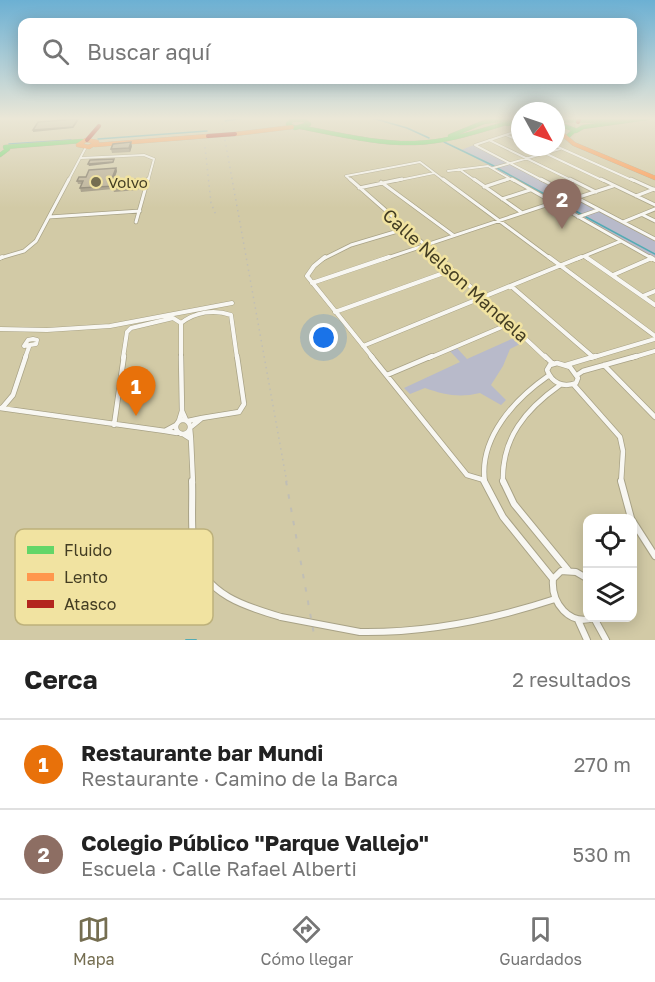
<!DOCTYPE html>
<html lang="es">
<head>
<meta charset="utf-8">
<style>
	body { margin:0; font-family:"Golos Text",sans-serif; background:#f2f2f2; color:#222 }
	.controls { position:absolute; right:18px; bottom:18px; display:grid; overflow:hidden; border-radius:12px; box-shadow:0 3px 15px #0003 }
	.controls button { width:54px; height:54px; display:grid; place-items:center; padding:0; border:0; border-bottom:2px solid #e0e0e0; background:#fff; color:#222; font:30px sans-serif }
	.compass { position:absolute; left:511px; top:102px; width:54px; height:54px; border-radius:50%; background:#fff; box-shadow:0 3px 15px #0003; rotate:130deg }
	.you { position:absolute; left:324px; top:338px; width:21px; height:21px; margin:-15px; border:4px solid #fff; border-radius:50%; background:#1a73e8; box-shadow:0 0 0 9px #1a73e833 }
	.badge { display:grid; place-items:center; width:39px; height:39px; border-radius:50%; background:#756e51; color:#fff; font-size:20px; font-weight:700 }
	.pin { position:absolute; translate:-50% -50px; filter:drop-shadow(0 2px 3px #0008) }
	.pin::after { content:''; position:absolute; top:32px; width:21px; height:18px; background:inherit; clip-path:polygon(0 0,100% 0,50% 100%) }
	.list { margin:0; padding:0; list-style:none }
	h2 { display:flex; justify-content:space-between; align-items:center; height:78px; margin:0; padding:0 24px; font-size:26px }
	h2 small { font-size:20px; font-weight:400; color:#767676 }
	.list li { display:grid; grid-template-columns:39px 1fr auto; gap:18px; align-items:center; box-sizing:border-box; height:90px; padding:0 24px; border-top:2px solid #e0e0e0 }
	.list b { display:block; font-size:22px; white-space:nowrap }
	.list p { margin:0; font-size:20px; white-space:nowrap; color:#767676 }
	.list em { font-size:20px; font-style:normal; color:#767676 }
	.icon { flex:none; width:33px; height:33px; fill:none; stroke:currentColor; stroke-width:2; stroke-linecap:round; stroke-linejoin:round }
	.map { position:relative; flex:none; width:655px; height:640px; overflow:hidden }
	.search { position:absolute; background:#fff; box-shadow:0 3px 15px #0003; left:18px; right:18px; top:18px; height:66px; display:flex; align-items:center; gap:15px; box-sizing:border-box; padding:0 21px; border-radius:12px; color:#767676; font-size:22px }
	.sheet { height:258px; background:#fff }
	nav { display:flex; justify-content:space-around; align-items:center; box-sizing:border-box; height:84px; border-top:2px solid #e0e0e0; background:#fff; font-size:16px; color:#767676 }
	nav a { display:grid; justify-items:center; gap:3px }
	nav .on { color:#756e51 }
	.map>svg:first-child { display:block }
</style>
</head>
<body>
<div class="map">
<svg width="655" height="640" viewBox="0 0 655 640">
	<rect width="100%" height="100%" fill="#d2caa6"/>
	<path fill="#b8baca" d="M474,145L655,239V258L461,150Z
		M516,337L522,343L510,349L503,366L491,385L506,400L501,405L480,393C459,398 445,395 425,388L410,394L404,388L460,362L449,350L456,347L467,359Z"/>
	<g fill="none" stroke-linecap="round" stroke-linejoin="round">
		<path stroke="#53abb4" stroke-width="1.5" d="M343,118H361
			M372,118L407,128L429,138
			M225,121L244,118
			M98,139L207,131
			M444,142L494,166
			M9,144L71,140
			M497,168L581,214
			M586,217L655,254"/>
		<path stroke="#53abb4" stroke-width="2" d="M186,640H196"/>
		<path stroke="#b5ae8c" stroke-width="3" stroke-dasharray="3 1.5" stroke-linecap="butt" d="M507,120L520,119"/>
		<g stroke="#a8a286" stroke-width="3">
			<path id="street-far4" d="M506,135L520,141
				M489,140L573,181
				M475,145L544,181
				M475,145L520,130
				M556,146L634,181
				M532,147L604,181
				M81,158L144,155L154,159L148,181
				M493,168L560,149
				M459,169L476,181
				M448,171L488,166L514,181
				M68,181L86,147
				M352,181L346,176L420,162L445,181
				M395,181L434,173
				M503,181L509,179"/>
		</g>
		<g stroke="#a8a286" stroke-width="4.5">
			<path id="street-far3" d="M350,179L441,259
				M443,179L551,259
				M474,179L521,212
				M512,179L653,259
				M541,179L655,239
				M570,179L596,192
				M601,179L655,205
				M631,179L655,190
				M381,182L453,235
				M484,187L508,179
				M359,188L402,179
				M636,196L654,189
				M576,198L613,186
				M502,199L530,190
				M643,215L655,221
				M49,217L140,211
				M578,217L598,210
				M136,222L148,179
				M623,222L655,209
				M585,257L588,259
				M0,258L24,251L36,241L69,179
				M323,259L351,245L408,228
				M384,259L552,203
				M577,259L621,241"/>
		</g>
		<g stroke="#a8a286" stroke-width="5">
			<path id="street-far2" d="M325,257L314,266L307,276L373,358
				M439,257L546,358
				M549,257L655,336
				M586,257L655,305
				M650,257L655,260
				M0,258L2,257
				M613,275L652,258
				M312,283L389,257
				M511,286L592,356
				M643,296L655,291
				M335,312L452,270
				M0,329L47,330L110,326L232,303
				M33,339L37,340L36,344L24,346L28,340Z
				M363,346L581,257
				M25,358L29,347
				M123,358L127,332L131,328L173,318L181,323
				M181,358V323C195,312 214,309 231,315L237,358
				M429,358L509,324
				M591,358L655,339
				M631,358L655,351"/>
		</g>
		<g stroke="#a8a286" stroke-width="6">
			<path id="street-far1" d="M181,356L182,411
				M371,356L467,475L484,480
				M545,356L553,364
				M557,363L570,367L578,378L576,383C563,388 552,383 547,370L550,365Z
				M566,365L596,356
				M604,365L655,417
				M387,375L432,356
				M577,375L583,371L637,356
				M574,385L620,437L623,451L621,483
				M0,408L165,431
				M2,408L13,395L26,356
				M202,418L239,412L244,404L237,356
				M176 427a7 7 0 1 1 14 0a7 7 0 1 1-14 0Z
				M179,421L182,411L186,420
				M188,421L202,418L191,427
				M114,425L124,356
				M176,425L165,431L177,433
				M183,434L191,439L190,428
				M191,439L193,483
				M485,483C478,438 515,399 548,376
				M503,483C501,438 526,409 560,385"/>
		</g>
		<g stroke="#a8a286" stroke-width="8">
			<path id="street" d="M192,481C193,502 190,536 195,555C205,595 247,607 281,617
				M484,481L503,517L553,579
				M503,481L514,504L568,570
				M621,481L631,518
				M632,520L655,556
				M588,579L576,572L561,571L553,579C551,603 569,626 594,618
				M594,618L606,640
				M578,620L587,640
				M360,632C428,633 491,620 555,599"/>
		</g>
		<g stroke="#a8a286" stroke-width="4.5">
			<path id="fast" d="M292,120H304L309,124L295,128L288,124Z
				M556,120L603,121
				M600,120L617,118
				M556,123L575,130L567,137
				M507,124L520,122
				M300,127C338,134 376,144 415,143C448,142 479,131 510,122
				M576,131L583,127L648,118
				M450,136L484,122L506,119
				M5,147L82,141
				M0,155L8,149"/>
		</g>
		<g stroke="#a8a286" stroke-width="4.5">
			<path id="slow" d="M560,132L574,144L655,178
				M235,134L292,127
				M86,140L97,142L89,147L78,145Z
				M95,145L208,136"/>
		</g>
		<g stroke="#a8a286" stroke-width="4.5">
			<path id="jam" d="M87,140L99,126"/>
		</g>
		<use href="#street-far4" stroke="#f8f7f2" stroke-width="2"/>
		<use href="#street-far3" stroke="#f8f7f2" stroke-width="3"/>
		<use href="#street-far2" stroke="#f8f7f2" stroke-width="4"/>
		<use href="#street-far1" stroke="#f8f7f2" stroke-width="4.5"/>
		<use href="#street" stroke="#f8f7f2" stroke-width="6"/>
		<use href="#fast" stroke="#63d668" stroke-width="4"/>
		<use href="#slow" stroke="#ff974d" stroke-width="4"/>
		<use href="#jam" stroke="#b3261e" stroke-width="4"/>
		<path stroke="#c0beb5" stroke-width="1.5" stroke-dasharray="1.5 4" stroke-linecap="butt" d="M221,118L287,483
			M205,147L211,203L216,215"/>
		<path stroke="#c0beb5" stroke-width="2" stroke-dasharray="4.5 9" stroke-linecap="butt" d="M286,481L315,640"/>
		<g stroke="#a8a286" stroke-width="8" stroke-linecap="butt">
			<path id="street-bridge" d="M281,617L360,632"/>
		</g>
		<g stroke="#a8a286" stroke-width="4.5" stroke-linecap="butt">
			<path id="jam-bridge" d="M578,122L579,119
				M208,136L235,134"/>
		</g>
		<use href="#street-bridge" stroke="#f8f7f2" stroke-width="6"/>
		<use href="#jam-bridge" stroke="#b3261e" stroke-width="4"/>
	</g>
	<path fill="#9d947e" d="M132,146L130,152L112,153L111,149Z
		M116,168L117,171L114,181L139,179L140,182L138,190L114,192L113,189L81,192L80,188L82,184H78L77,181L86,177Z"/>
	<path fill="#807866" d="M78,119V121L73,128L33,132V130Z
		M131,142L132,146L130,152L129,148Z
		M114,159L113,163L89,166L88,164Z
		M116,168L117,171L112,184L111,181Z
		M139,179L140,182L138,190L137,187Z"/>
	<path fill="#b7ac92" stroke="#807866" stroke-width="1.5" d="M78,119L73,127L33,130L38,122Z
		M131,142L129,148L111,149L113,144Z
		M114,159L113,162L88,164L90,160Z
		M116,168L111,181L139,179L137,187L113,188L114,186L80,188L83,181H77L79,177H86L89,170Z"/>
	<linearGradient id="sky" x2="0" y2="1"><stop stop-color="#6cb0d3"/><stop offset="0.57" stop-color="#ebe7d7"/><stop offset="1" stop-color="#ebe7d7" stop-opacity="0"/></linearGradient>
	<rect width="655" height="208" fill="url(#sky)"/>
	<circle fill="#756e51" stroke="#f1e3a1" stroke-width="2" cx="96" cy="182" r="6"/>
	<g text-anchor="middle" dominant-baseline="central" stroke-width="5" stroke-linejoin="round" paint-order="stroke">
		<g font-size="15" fill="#433d23" stroke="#f1e3a1" text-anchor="start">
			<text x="108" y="182">Volvo</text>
		</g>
		<g font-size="18" fill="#433d23" stroke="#f1e3a1">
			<text transform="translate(456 275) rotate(42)">Calle Nelson Mandela</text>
		</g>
	</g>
	<rect x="15" y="529" width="198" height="96" rx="9" fill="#f1e3a1" stroke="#bdb17b" stroke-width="1.5"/>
	<rect x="27" y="546" width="27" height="8" fill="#63d668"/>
	<rect x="27" y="573" width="27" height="8" fill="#ff974d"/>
	<rect x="27" y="600" width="27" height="8" fill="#b3261e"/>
	<g font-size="16" fill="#433d23">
		<text x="64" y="556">Fluido</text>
		<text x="64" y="583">Lento</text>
		<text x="64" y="610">Atasco</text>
	</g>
</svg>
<div class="controls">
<button><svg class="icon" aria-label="locate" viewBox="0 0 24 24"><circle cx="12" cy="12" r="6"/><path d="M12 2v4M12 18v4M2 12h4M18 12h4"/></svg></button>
<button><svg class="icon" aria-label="layers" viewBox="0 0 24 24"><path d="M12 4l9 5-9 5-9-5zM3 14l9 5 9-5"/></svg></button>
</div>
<svg class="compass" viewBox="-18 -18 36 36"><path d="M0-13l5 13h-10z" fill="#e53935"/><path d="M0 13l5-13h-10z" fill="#767676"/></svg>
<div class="you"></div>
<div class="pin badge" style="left:136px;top:416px;background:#e8710a">1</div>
<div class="pin badge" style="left:562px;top:229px;background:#8d6e63">2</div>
<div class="search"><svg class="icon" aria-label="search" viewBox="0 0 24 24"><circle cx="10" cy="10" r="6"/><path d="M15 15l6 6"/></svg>Buscar aquí</div>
</div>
<section class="sheet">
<h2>Cerca<small>2 resultados</small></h2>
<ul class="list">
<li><span class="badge" style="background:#e8710a">1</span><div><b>Restaurante bar Mundi</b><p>Restaurante · Camino de la Barca</p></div><em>270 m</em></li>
<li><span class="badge" style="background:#8d6e63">2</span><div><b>Colegio Público &quot;Parque Vallejo&quot;</b><p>Escuela · Calle Rafael Alberti</p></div><em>530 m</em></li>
</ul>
</section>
<nav>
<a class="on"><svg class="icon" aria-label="map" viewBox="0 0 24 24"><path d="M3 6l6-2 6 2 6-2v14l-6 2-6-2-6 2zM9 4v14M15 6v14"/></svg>Mapa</a>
<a><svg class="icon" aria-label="directions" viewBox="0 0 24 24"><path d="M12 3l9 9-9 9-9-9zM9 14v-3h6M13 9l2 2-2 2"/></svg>Cómo llegar</a>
<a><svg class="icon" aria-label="saved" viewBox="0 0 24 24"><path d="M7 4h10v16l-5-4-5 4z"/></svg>Guardados</a>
</nav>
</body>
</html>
